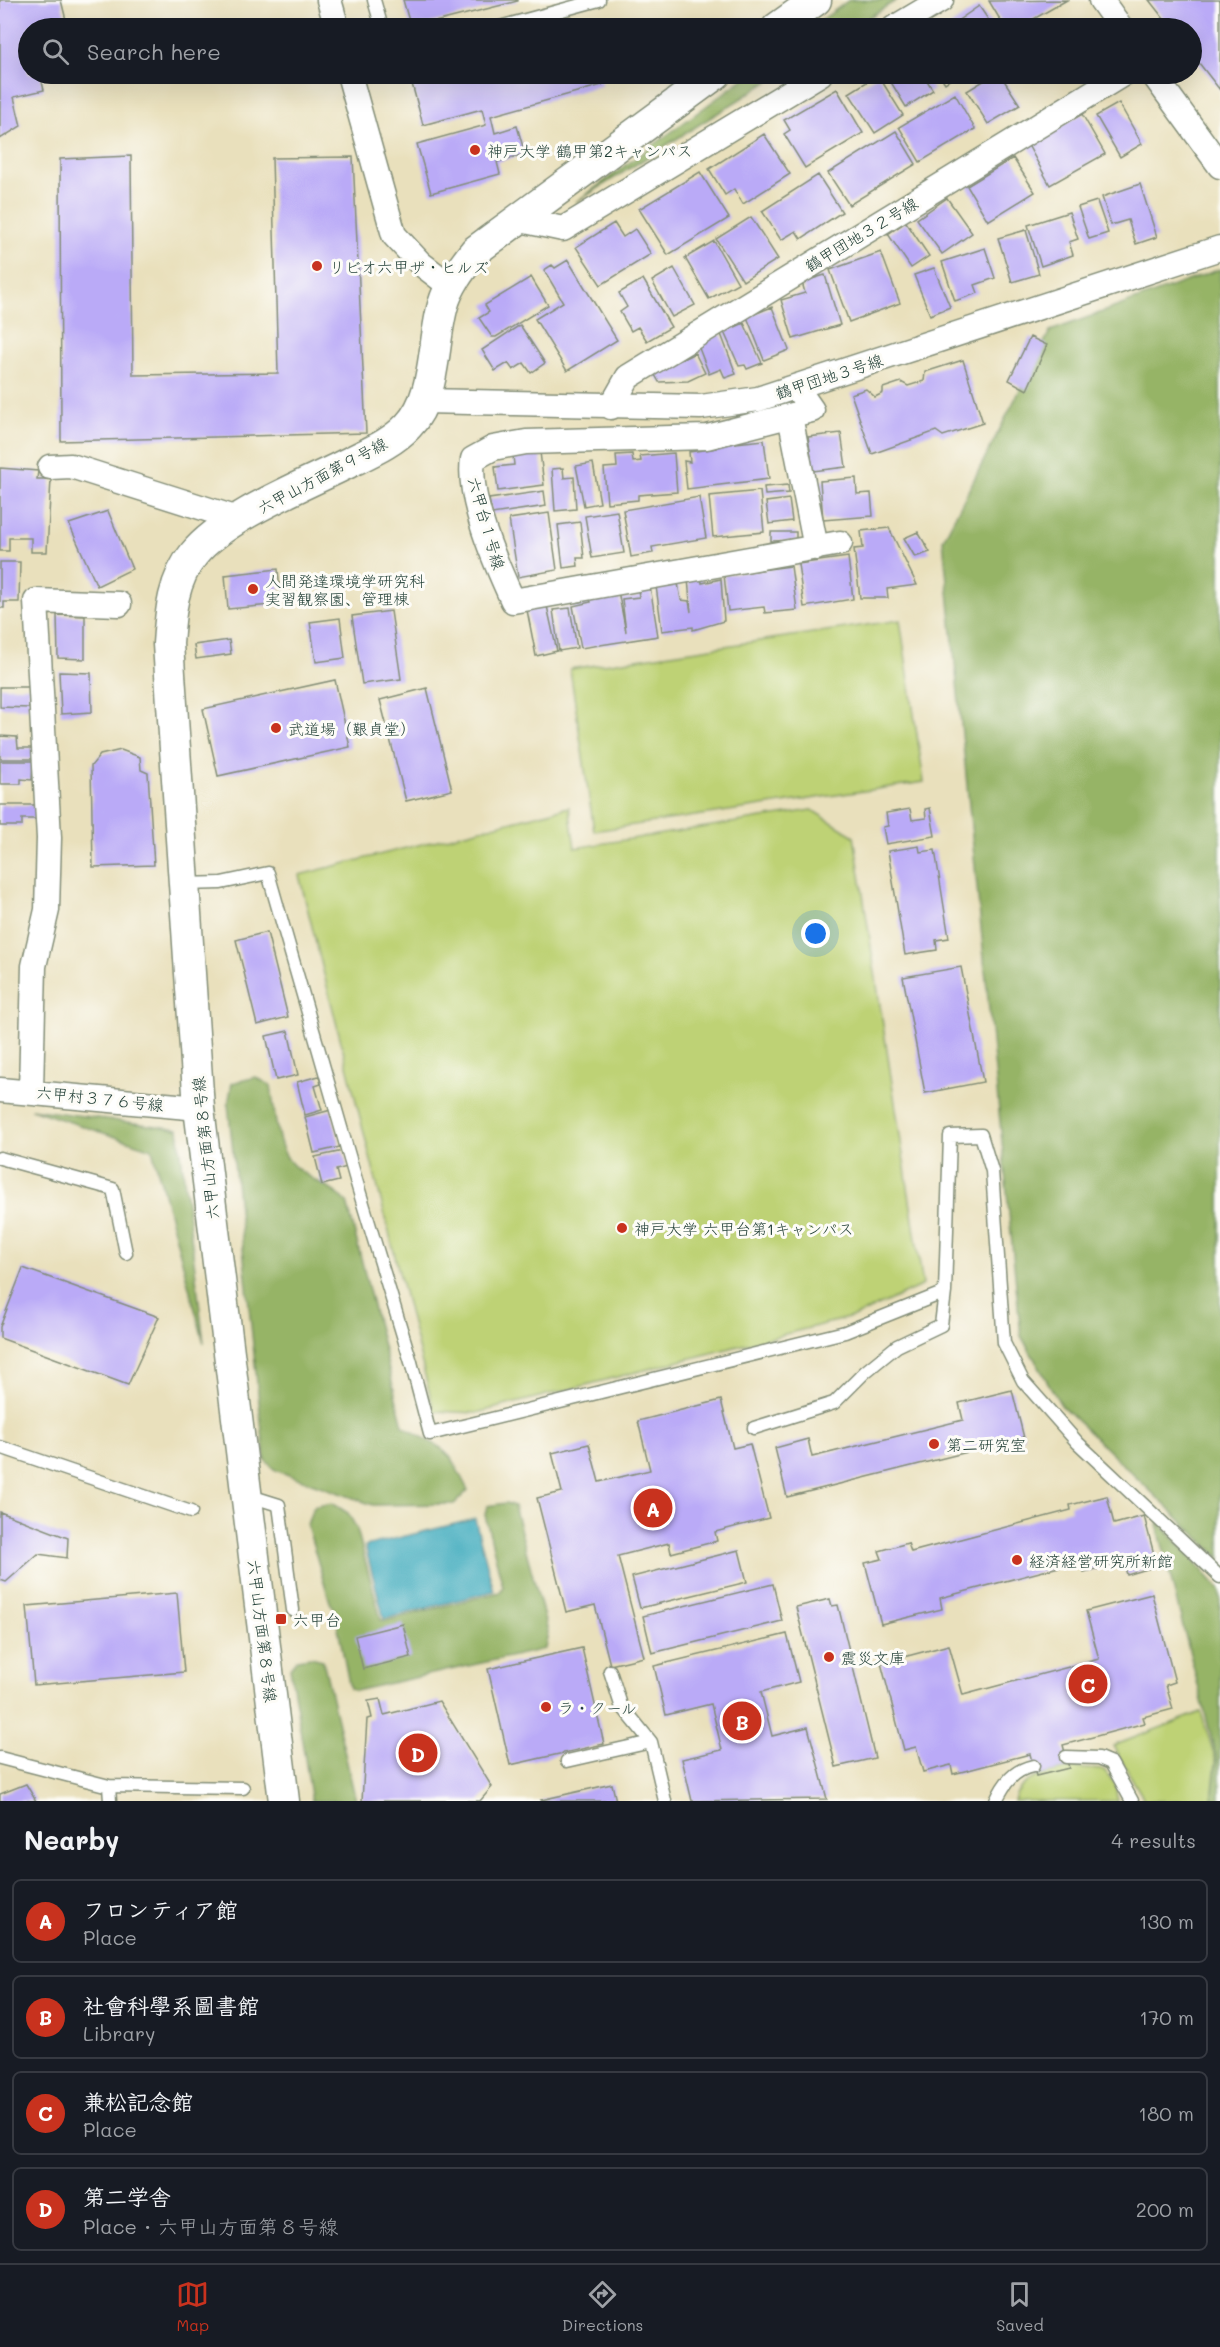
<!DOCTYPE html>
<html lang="en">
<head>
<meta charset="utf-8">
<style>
	body { margin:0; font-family:Mali,"Klee One",sans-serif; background:#20242c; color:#f1f3f6 }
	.you { position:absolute; left:816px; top:934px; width:21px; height:21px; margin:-15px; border:4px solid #fff; border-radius:50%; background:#1a73e8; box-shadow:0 0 0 9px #1a73e833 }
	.badge { display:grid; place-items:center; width:39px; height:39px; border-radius:50%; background:#c8321e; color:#fff; font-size:20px; font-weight:700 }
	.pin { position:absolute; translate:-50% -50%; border:3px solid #fff; box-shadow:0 2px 6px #0006 }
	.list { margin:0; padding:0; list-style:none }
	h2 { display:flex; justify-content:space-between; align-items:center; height:78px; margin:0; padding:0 24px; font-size:26px }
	h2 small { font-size:20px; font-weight:400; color:#9ea1a6 }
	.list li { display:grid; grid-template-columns:39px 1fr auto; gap:18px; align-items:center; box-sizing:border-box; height:84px; margin:0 12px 12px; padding:0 12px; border:2px solid #363941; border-radius:9px }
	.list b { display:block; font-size:22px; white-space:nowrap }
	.list p { margin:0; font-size:20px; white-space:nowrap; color:#9ea1a6 }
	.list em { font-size:20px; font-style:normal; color:#9ea1a6 }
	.icon { flex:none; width:33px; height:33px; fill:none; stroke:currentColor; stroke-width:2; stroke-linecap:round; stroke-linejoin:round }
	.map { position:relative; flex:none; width:1220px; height:1801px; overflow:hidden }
	.search { position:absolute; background:#171b24; box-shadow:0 6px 24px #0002; left:18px; right:18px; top:18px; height:66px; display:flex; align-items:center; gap:15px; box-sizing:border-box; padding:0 21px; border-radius:33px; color:#9ea1a6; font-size:22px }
	.sheet { height:462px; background:#171b24 }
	nav { display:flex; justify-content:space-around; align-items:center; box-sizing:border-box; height:84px; border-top:2px solid #363941; background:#171b24; font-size:16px; color:#9ea1a6 }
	nav a { display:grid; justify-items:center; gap:3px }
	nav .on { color:#c8321e }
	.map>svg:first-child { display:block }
</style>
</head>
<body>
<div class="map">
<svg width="1220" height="1801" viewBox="0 0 1220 1801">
	<rect width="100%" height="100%" fill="#fdfcf7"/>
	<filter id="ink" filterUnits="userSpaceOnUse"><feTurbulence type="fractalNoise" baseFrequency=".0167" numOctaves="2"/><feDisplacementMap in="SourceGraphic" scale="12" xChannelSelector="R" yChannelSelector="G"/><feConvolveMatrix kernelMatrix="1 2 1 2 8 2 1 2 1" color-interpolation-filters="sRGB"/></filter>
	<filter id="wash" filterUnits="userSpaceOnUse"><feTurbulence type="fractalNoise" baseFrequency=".008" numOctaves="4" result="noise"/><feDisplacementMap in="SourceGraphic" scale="24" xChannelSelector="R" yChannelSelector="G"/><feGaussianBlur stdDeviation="1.35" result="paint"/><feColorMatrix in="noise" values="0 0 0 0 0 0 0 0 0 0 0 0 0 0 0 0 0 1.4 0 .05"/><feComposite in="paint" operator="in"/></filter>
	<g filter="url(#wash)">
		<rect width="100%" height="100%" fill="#e9e0bc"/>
		<path fill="#bed275" stroke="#6e8854" stroke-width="1.5" d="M900,620L924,782L594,831L570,669Z
			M569,807L575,848L812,810L854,836L923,1285L856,1316L476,1413L434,1411L299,875Z
			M1201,1712L1216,1761L1212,1801H1145L1113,1746Z
			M1073,1768L1104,1770L1116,1785L1117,1801H1014C1020,1775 1051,1773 1073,1768Z"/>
		<path fill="#96b466" stroke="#5a784d" stroke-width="1.5" d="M849,0H897L852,28H811Z
			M750,74H780L576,202Z
			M1220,269V1558L1061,1405L1021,1336L943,540L1050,331Z
			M256,1077L271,1086C275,1110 275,1148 293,1165C309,1180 331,1186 347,1202L403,1426L441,1448L451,1458L468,1490L454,1504L373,1505L275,1470L265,1460L228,1104L232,1083Z
			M31,1109L178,1129L204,1343L152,1149Z
			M332,1503L348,1513L357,1529L381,1620L385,1621L500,1592L503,1587L485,1515L487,1506L506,1503L514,1506L548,1632L545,1649L355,1691L350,1689L335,1612L330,1602L307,1525L313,1507Z
			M1159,1522L1220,1590V1801H1212L1217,1760L1157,1524Z
			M311,1657L323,1660L356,1801H312L290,1668L297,1659Z"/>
		<path fill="#3daabd" stroke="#2e7478" stroke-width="1.5" d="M475,1519L494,1591L384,1619L365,1546Z"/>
		<g id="blocks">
			<path fill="#baaaf7" d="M0,0H61L68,28H28V74H54L41,78L44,90L14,97L21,126L0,139Z
				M403,0H518V1L411,28Z
				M1067,0L1018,28H1005L989,1Z
				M1149,0H1220V90L1192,54V28H1171Z
				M979,6L994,28H951L950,26Z
				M433,74H598L602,85L491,116L495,133L517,126L525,154L497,162L500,174L431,193L417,144L486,125L482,109L423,125L411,80Z
				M886,74H923L933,90L906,107Z
				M939,74H959L945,83Z
				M995,74H1000L1020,105L988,124L967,91Z
				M878,75L903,115L875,133L849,93Z
				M837,89L863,133L805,168L784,134L790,130L784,120Z
				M955,94L975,129L920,162L899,127Z
				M1119,103L1142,144L1120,157L1096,116Z
				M1082,114L1105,154L1050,185L1028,145Z
				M896,131L916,164L849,205L828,173Z
				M764,134L790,174L743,204L734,189L725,195L709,169Z
				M131,156L133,375L278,373L272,158L353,157L366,433L61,441L60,159Z
				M1013,158L1035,192L988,221L967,186Z
				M700,172L729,218L668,255L639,209Z
				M818,175L842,212L801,239L796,231L781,240L762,211Z
				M1140,184L1157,237L1136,244L1128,220L1111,225L1102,197Z
				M947,198L972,233L942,254L917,219Z
				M1097,201L1108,233L1089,239L1078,207Z
				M1069,212L1078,239L1069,242L1073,255L1041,266L1028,225Z
				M751,217L778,259L743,281L716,239Z
				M906,222L929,256L911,268L888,234Z
				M614,223L623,237L635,229L651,254L601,285L576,247Z
				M1026,230L1039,274L1012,282L998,238Z
				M714,241L738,283L709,299L685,258Z
				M985,248L995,278L975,285L978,293L955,301L942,262Z
				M881,252L900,303L849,322L830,270Z
				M568,260L617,340L567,371L535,319L563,302L544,270L552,265L555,268Z
				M674,268L695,305L672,317L652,281Z
				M934,268L950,307L930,315L914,275Z
				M825,275L840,325L793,339L781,300L805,293L802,282Z
				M531,277L548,305L496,337H492L479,318L489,312L485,305Z
				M643,279L671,327L647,341L638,327L631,331L620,312L627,307L619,293Z
				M772,307L789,350L764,360L747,317Z
				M744,323L762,363L747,369L745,365L739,366L724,332Z
				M520,325L545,363L531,373L524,363L513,370L508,363L495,371L482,350Z
				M721,334L736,374L725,378L721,369L709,374L697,343Z
				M1030,337L1047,345L1027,390L1009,380Z
				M695,353L705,373L688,381L659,382L654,373Z
				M963,360L983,423L943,436L936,431L872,454L851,394L866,389L875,397L883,393V388L901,382L908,386L924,381L925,372Z
				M841,433L846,467L813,471L808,437Z
				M764,440L769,479L687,489L684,461L690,462L689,452L717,448V445Z
				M540,452L544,485L498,491L495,467L514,465L513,456Z
				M674,453L677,492L638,495V500L607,503L604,468L617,467L616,455L632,454L633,462L641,461L640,456Z
				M593,463L600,503L584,506L576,466Z
				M0,468L38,471L37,479H51L47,552H31V538H9V551H0Z
				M563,468L564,478L574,477L576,509L555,511L552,469Z
				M856,478L857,494L871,493L873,516L823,520L820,481Z
				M788,485L789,493L765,495L764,487Z
				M544,491L546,506L492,514L489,499Z
				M760,491L764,532L713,537L709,496Z
				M699,497L706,538L652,547L653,553L631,557L623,510Z
				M789,499L792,521L769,524L766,502Z
				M108,511L132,569L97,586L69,524Z
				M617,511L624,553L592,558L585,516Z
				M549,513L557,570L518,577L509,519Z
				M580,522L584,558H577L578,566L563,568L558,525Z
				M889,528L917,585L887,589L888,598H860L854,549L863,548L861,531Z
				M771,532H796V541H771Z
				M918,532L930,552L915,557L904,538Z
				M848,557L853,599L804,607L798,564Z
				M0,562H20L19,602H4V608H0Z
				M791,566L797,610L765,613L764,607L728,611L724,575Z
				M278,569L281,604L228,609L225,575Z
				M701,578L702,583L721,579L724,621L693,630V627L662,631L656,586L678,583L681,600L689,601L691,612L688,579Z
				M650,586L658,636L581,648L573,606L591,602L589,597L618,591L626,632L622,599L639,597L638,588Z
				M547,606L557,651L536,656L527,610Z
				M570,608L577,648L559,651L553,610Z
				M391,611L401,679L362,684L352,616Z
				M57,615L85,616V659L58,658Z
				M340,618L345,658L316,662L310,622Z
				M229,640L231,654L196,659L194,645Z
				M59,672L91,673L92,712L61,714Z
				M335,680L350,747L218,776L203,709Z
				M0,687H29V708L0,707Z
				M427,688L452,790L406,801L380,700Z
				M0,736L17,737L18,748H33L34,759H0Z
				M121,750L140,757L141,770L148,773L154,865L93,867L91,766L100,755Z
				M0,761H33L32,780L21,779V784H0Z
				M0,805H39V819H22V826H0Z
				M930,808L935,836L886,844L883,827L888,826L886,813L910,809L912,820L926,818L925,809Z
				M919,846L920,852L935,850L949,938L936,940L937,950L905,955L888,851Z
				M267,932L288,1017L257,1025L236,940Z
				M961,967L983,1082L925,1093L903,977Z
				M288,1031L298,1075L276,1080L266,1036Z
				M319,1076L321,1084L315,1086L322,1110L305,1115L297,1082Z
				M331,1110L340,1147L314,1153L305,1117Z
				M343,1151L347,1167L336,1170L339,1181L322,1185L315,1157Z
				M23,1268L159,1317L128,1385L0,1338V1327Z
				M1012,1390L1024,1438L787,1497L775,1448L808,1439L812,1457L963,1420L959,1403Z
				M721,1400L733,1448L750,1444L769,1518L715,1532L717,1541L671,1553L669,1543L618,1556L644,1657L610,1665L595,1605L566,1612L537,1498L562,1492L552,1453L589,1444L599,1482L650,1470L638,1421Z
				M1107,1496L1114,1524L1144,1516L1157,1566L1127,1575L1124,1562L1084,1572L1082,1561L940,1598L942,1609L881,1624L865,1563L882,1559L879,1551L908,1543L911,1552L1071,1510L1070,1505Z
				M0,1512L68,1538L67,1558L38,1554L6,1582L0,1580Z
				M739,1550L747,1582L640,1608L632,1577Z
				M773,1584L782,1621L652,1653L643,1616Z
				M177,1593L184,1672L34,1685L27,1606Z
				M1152,1594L1175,1682L1166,1685L1173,1709L1143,1717L1145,1723L1063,1745L1069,1768L1036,1776L1030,1754L953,1774L951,1765L923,1772L916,1747L904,1750L881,1663L949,1645L963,1695L1099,1659L1086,1611Z
				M830,1599L832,1606L838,1605L875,1758L836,1767L796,1607Z
				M403,1624L411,1657L363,1669L355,1636Z
				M787,1634L799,1682L761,1692L772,1736L808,1727L827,1799L692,1801L682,1759L722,1750L711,1704L666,1715L654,1666Z
				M582,1648L604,1744L510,1765L488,1669Z
				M380,1699L384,1715L439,1701L492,1787L480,1801H362L367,1719L372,1718L368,1701Z
				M26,1784L36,1801H0V1794Z
				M612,1784L616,1801H542L541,1800Z"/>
		</g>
	</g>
	<g filter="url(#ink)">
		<use href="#blocks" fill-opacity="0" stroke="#848e78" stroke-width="1.5"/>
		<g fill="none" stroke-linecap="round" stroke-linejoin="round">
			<g stroke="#848e78" stroke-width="15">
				<path id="service" d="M374,0L382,28
					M496,28L599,0
					M184,884L221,883L268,873L358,1187L411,1362L430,1434L845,1332L945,1292
					M0,1158L113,1189L126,1253
					M754,1428L834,1403L865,1372L897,1346L941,1325L945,1292L950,1136L981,1135L992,1171L1004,1343L1023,1381L1078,1443L1220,1577
					M0,1447L191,1512
					M247,1495L279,1505L293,1610
					M610,1671L621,1705L651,1742L665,1801
					M1066,1757L1099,1758L1111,1763L1132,1801
					M0,1758L109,1786L243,1788
					M567,1761L651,1742
					M109,1786L110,1801
					M996,1801C1004,1783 1014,1770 1033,1766"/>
			</g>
			<g stroke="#848e78" stroke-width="27">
				<path id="minor" d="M329,0L337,28
					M1101,0L1121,28
					M894,28L941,0
					M349,74L394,235L420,263L450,286
					M1153,74L1220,166
					M516,219L563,229L820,74
					M796,387L812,410L707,437L526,442L493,448L473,459C467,499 496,564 513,601L840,543
					M423,401L701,407L758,399L1220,248
					M611,407L628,377L1123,74
					M790,416L816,548
					M50,467L71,466L238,519
					M0,1090L199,1108
					M31,1091L34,966L47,910L49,838L36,601L119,604"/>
			</g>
			<g stroke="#848e78" stroke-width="33">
				<path id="tertiary" d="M777,28L816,0
					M284,1801L199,1108L168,644C170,613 173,579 194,554C225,516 305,485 350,462C370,452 392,443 408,426C437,396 432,343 443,305C449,284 462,268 475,251L716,74"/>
			</g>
			<use href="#service" stroke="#fff" stroke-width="12"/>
			<use href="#minor" stroke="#fff" stroke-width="24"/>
			<use href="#tertiary" stroke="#fff" stroke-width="30"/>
		</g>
	</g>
	<g fill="#c8321e" stroke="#fdfcf7" stroke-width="2">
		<circle cx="475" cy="150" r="6"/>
		<circle cx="317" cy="266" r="6"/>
		<circle cx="253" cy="589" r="6"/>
		<circle cx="276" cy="728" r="6"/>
		<circle cx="622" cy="1228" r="6"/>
		<circle cx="934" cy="1444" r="6"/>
		<circle cx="1017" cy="1560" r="6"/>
		<rect x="275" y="1613" width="12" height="12" rx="3"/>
		<circle cx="829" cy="1657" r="6"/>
		<circle cx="546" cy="1707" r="6"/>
	</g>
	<g text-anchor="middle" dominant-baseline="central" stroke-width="6" stroke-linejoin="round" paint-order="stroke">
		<g font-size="16" fill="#1f3d34" stroke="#fdfcf7" text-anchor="start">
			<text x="487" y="150">神戸大学 鶴甲第2キャンパス</text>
			<text x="329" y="266">リビオ六甲ザ・ヒルズ</text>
			<text x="265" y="580">人間発達環境学研究科<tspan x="265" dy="18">実習観察園、管理棟</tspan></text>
			<text x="288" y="728">武道場（艱貞堂）</text>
			<text x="634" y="1228">神戸大学 六甲台第1キャンパス</text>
			<text x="946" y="1444">第二研究室</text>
			<text x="1029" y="1560">経済経営研究所新館</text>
			<text x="293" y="1619">六甲台</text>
			<text x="841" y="1657">震災文庫</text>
			<text x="558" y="1707">ラ・クール</text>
		</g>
		<g font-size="16" fill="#1f3d34" stroke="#fdfcf7">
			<text transform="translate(861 234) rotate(-31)">鶴甲団地３２号線</text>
			<text transform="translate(829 376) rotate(-18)">鶴甲団地３号線</text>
			<text transform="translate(322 475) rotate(-28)">六甲山方面第９号線</text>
			<text transform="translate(487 523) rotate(74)">六甲台１号線</text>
			<text transform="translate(100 1098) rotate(6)">六甲村３７６号線</text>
			<text transform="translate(205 1148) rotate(-96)">六甲山方面第８号線</text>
			<text transform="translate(263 1631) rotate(83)">六甲山方面第８号線</text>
		</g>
	</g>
</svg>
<div class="you"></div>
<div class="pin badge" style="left:653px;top:1508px">A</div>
<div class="pin badge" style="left:742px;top:1721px">B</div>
<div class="pin badge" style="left:1088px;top:1684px">C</div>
<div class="pin badge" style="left:418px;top:1753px">D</div>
<div class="search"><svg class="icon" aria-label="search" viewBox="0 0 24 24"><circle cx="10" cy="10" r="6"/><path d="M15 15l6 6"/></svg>Search here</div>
</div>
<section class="sheet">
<h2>Nearby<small>4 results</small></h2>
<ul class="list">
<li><span class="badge">A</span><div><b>フロンティア館</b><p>Place</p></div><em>130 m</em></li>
<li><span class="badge">B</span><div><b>社會科學系圖書館</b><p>Library</p></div><em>170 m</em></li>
<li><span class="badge">C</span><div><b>兼松記念館</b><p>Place</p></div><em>180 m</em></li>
<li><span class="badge">D</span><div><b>第二学舎</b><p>Place · 六甲山方面第８号線</p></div><em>200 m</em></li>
</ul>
</section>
<nav>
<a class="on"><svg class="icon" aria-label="map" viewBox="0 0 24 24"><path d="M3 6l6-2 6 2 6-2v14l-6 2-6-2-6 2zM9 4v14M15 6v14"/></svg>Map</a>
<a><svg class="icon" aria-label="directions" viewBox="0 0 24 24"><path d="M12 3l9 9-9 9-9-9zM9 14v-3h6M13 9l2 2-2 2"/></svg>Directions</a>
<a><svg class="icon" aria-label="saved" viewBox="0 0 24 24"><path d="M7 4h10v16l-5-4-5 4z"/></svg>Saved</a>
</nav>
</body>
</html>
